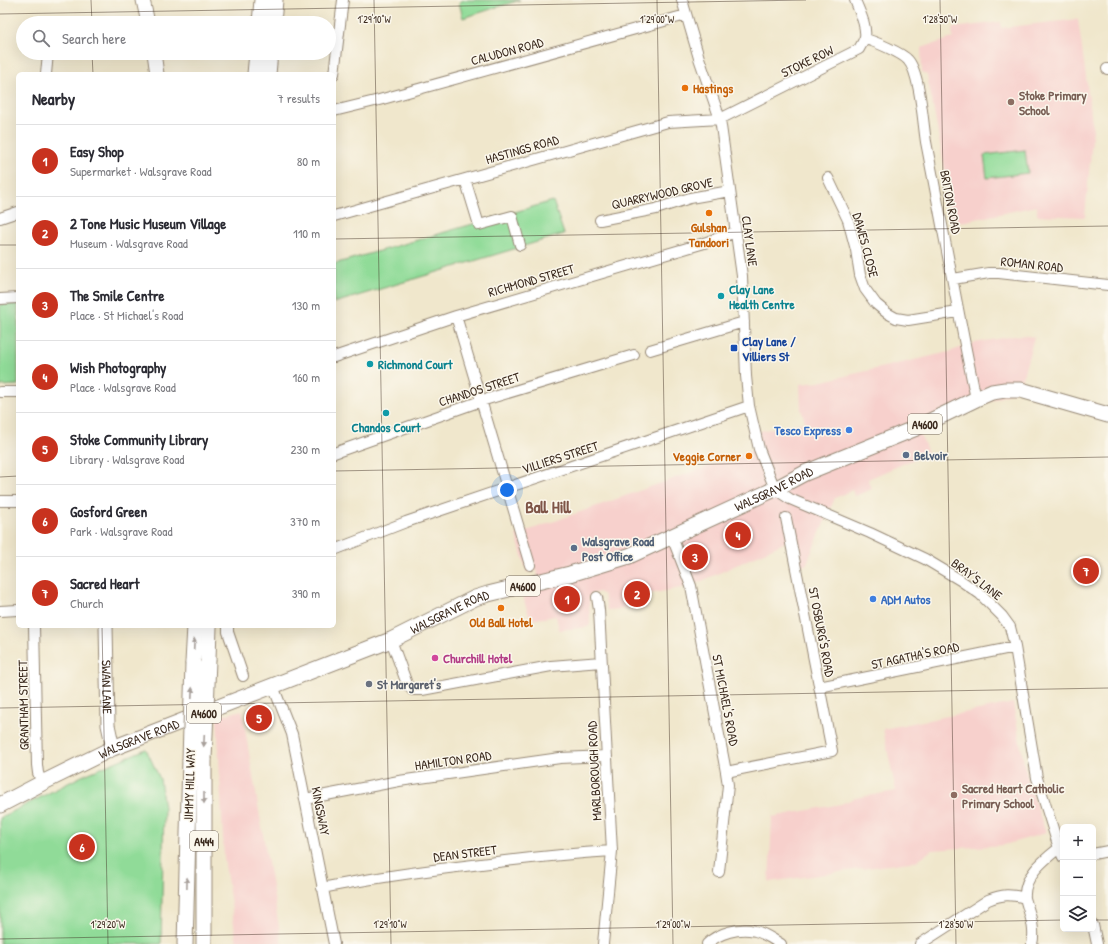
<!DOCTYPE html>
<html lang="en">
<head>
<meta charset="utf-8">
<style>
	body { margin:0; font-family:"Patrick Hand",sans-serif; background:#f2f2f3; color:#2b2b33 }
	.controls { position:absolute; right:12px; bottom:12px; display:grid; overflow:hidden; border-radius:6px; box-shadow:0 4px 16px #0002 }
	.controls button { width:36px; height:36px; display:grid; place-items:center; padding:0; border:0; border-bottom:1px solid #e1e1e2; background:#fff; color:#2b2b33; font:20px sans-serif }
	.you { position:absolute; left:507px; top:490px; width:14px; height:14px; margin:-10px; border:3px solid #fff; border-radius:50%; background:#1a73e8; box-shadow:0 0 0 6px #1a73e833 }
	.badge { display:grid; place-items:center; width:26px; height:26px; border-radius:50%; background:#c8321e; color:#fff; font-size:13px; font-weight:700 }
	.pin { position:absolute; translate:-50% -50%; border:2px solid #fff; box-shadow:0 1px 4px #0006 }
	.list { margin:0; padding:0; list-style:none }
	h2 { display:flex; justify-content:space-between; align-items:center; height:52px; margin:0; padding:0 16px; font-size:17px }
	h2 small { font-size:13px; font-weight:400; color:#7c7c81 }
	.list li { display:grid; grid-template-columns:26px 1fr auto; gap:12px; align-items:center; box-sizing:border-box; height:72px; padding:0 16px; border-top:1px solid #e1e1e2 }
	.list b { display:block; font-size:15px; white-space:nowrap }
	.list p { margin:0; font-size:13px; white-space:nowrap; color:#7c7c81 }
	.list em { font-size:13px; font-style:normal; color:#7c7c81 }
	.icon { flex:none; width:22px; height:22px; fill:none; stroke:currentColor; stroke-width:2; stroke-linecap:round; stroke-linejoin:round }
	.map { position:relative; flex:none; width:1108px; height:944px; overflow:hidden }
	.search { position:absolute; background:#fff; box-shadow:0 4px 16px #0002; left:16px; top:16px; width:320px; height:44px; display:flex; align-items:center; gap:10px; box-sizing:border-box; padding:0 14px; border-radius:22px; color:#7c7c81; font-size:15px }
	.panel { position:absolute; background:#fff; box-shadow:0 4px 16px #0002; left:16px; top:72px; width:320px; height:556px; border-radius:6px }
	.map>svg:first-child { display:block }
</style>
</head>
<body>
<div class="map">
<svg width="1108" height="944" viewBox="0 0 1108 944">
	<rect width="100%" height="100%" fill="#fbf7ec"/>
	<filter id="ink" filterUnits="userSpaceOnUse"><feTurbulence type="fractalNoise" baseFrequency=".025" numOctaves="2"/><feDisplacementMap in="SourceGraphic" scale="8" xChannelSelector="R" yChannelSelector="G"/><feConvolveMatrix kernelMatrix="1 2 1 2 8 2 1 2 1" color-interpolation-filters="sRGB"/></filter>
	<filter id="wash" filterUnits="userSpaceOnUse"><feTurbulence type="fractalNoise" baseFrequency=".012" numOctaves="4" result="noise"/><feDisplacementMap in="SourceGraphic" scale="16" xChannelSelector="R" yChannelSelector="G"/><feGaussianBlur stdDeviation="0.9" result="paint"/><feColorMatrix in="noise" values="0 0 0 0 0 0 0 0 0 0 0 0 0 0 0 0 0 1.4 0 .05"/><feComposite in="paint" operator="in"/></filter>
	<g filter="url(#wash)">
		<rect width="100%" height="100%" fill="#f0e7cc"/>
		<path fill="#f7d0cc" d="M1078,19L1093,129L1085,217L1037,215V206L952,224L947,201L950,196L927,75L922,72L921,48L953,38L952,28L1001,22V28Z
			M1021,335L1034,337L1019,390L916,429L923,440L928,453L868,479L872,489L855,496L852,490L835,498L806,565L796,566L790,540L691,586L644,595L647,608L607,610L604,595L599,592L591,594L589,597L590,624L588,627L559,630L556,616L531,620L525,604L523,593L540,589L537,570L527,572L516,535L756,449V432L805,422L801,409L800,384L819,382L949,352L974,343Z
			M1013,703L1024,764L1031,790L1046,833L1004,845L932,850L916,861L769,882L772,817L841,804L855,798L896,791L883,729Z
			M242,710L248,747L282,944H237L224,858L217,717Z"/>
		<path fill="#90db98" stroke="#66825b" d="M464,0H520L463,18L459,2Z
			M1025,150L1028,173L987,178L984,155Z
			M553,201L564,234L334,303V264Z
			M0,304H18V385L0,386Z
			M146,749L160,779L164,808L161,944H0V818L82,776Z"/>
	</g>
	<g filter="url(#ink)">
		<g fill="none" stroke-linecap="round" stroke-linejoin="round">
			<g stroke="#968875" stroke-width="12">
				<path id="minor" d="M682,0L699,58L720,119L742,276L746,376L749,406L759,449L775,489L790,499L870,533L925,559L960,580L980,594L1002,616L1010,627L1015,647L1037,778L1059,848L1063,857
					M865,39C874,41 902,53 908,60C920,73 923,123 926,142C943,228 958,313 976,399
					M1107,69H1108
					M46,74L48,53
					M334,74L343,0
					M334,111L379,100L686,15
					M828,178L848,220L856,250L860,275L865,289L876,304L887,313L896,318L908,320L958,312
					M465,179L479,225L512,216L520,245
					M334,216L668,122L720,119L859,49C861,45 864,41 865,37C867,25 859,11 855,0
					M0,218L18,212
					M600,220L656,209L690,198L730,191
					M953,279L989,273H999L1108,285
					M0,299L18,298
					M456,316L530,565
					M650,350L744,322
					M334,357L456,316L701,244L736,232
					M0,392H18
					M334,453L481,401L634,355
					M0,501H18
					M672,537L691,586L726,772L728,785L719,872
					M334,550L406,522L749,406
					M597,597L599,610L612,851L603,944
					M0,611L18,610
					M34,626L37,765L38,773L42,783
					M228,626V632L243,676
					M391,640L407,684L412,690H422L551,666L601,662
					M273,686L292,734L334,944
					M819,687L1015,647
					M726,772L832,751L786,518
					M305,799L399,781L560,758L607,756
					M1093,854L1108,851
					M322,888C372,878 422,871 473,865C519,859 565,854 612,851
					M1025,898C1029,913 1036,928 1032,944
					M1093,925L1097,944
					M707,944C718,933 739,927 755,931C764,933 772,939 781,944
					M920,944L988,900C1003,894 1010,894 1025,898C1023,876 1044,860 1059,848"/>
			</g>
			<g stroke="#968875" stroke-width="15">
				<g id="major">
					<path d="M143,0L148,23"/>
					<path d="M154,53L157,74"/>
					<path id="s1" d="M106,626L108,725L113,748"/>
				</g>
			</g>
			<g stroke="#968875" stroke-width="17">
				<g id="highway">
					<path d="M260,23L262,0"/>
					<path d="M273,23L275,0"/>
					<path d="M255,74L257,53"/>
					<path d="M268,74L270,53"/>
					<path d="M208,660L209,626"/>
					<path d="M193,663L195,626"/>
					<path id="s2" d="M0,805L42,783L113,748L391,640L475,598L488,594L570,574L629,556L775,489L805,473L916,428L976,399L992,392L1005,390H1021L1108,415"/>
					<path d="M185,944L190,760"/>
					<path d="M204,944V759"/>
				</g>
			</g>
			<use href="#minor" stroke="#fff" stroke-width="10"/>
			<use href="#major" stroke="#fff" stroke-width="13"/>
			<use href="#highway" stroke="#fff" stroke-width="15"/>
			<g stroke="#968875" stroke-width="17" stroke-linecap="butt">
				<path id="highway-bridge" d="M204,759L208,660
					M190,760L193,663"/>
			</g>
			<use href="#highway-bridge" stroke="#fff" stroke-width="15"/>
		</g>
		<defs><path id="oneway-solid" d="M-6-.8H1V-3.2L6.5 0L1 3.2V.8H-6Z"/></defs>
		<g fill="#a79f9a">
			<use href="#oneway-solid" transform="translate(194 644) rotate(-87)"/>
			<use href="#oneway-solid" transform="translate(192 693) rotate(-88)"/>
			<use href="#oneway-solid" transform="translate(204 741) rotate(93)"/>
			<use href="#oneway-solid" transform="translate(204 798) rotate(90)"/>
			<use href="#oneway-solid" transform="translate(187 883) rotate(-89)"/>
		</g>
	</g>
	<path fill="none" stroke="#3b2a1e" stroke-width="1" stroke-opacity="0.45" d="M91,0L92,23M374,0L391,944M657,0L673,944M940,0L956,944M0,14L806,0M92,53L93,74M334,239L1108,226M0,245H18M334,471L1108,457M0,477L18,476M102,626L108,944M0,708L1108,688M1093,920H1108M0,939L1063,920"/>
	<g fill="#e8710a" stroke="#fbf7ec" stroke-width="1.5">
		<circle cx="685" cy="88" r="4"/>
		<circle cx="709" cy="213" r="4"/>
		<circle cx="749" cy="456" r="4"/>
		<circle cx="501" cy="608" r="4"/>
	</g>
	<g fill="#8d6e63" stroke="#fbf7ec" stroke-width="1.5">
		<circle cx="1011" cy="102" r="4"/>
		<circle cx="954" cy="795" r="4"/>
	</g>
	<g fill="#0f9aa8" stroke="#fbf7ec" stroke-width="1.5">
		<circle cx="721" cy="296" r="4"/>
		<circle cx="370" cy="364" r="4"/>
		<circle cx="386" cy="413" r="4"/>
	</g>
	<rect fill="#1a4fb4" stroke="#fbf7ec" stroke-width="1.5" x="730" y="344" width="8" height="8" rx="2"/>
	<g fill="#3f7fe0" stroke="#fbf7ec" stroke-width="1.5">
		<circle cx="849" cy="430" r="4"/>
		<circle cx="873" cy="599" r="4"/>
	</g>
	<g fill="#5c6f8a" stroke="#fbf7ec" stroke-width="1.5">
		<circle cx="906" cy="455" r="4"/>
		<circle cx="574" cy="548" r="4"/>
	</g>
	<circle fill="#d1479c" stroke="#fbf7ec" stroke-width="1.5" cx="435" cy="658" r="4"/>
	<circle fill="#6b7280" stroke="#fbf7ec" stroke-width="1.5" cx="369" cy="684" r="4"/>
	<g text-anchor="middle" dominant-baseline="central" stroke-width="3" stroke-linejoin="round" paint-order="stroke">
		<g fill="#fbf7ec" stroke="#75685c" stroke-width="1">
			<rect x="908" y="414" width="34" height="20" rx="3"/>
			<rect x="506" y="576" width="34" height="20" rx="3"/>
			<rect x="187" y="703" width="34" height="20" rx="3"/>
			<rect x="190" y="831" width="28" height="20" rx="3"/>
		</g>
		<g font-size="12" font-weight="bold" fill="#3b2a1e">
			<text x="925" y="424">A4600</text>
			<text x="523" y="586">A4600</text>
			<text x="204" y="713">A4600</text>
			<text x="204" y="841">A444</text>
		</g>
		<g font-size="13" fill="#3b2a1e" stroke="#fbf7ec">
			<text transform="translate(507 51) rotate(-15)">CALUDON ROAD</text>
			<text transform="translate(807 61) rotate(-26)">STOKE ROW</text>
			<text transform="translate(522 149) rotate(-16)">HASTINGS ROAD</text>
			<text transform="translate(662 193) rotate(-13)">QUARRYWOOD GROVE</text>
			<text transform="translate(951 202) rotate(79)">BRITON ROAD</text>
			<text transform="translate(750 241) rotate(82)">CLAY LANE</text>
			<text transform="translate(866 245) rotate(75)">DAWES CLOSE</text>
			<text transform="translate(1032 264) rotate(6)">ROMAN ROAD</text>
			<text transform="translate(531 280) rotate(-16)">RICHMOND STREET</text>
			<text transform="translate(479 389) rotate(-18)">CHANDOS STREET</text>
			<text transform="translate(560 457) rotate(-18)">VILLIERS STREET</text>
			<text stroke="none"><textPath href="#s2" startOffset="838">WALSGRAVE ROAD</textPath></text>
			<text transform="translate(977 579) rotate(37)">BRAY'S LANE</text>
			<text stroke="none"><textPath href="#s2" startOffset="490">WALSGRAVE ROAD</textPath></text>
			<text transform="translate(822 632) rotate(79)">ST OSBURG'S ROAD</text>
			<text transform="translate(915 655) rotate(-12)">ST AGATHA'S ROAD</text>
			<text stroke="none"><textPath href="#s1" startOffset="61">SWAN LANE</textPath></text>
			<text transform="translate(726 700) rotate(79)">ST MICHAEL'S ROAD</text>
			<text transform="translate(23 705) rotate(-91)">GRANTHAM STREET</text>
			<text stroke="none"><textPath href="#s2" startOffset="154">WALSGRAVE ROAD</textPath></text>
			<text transform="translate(453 760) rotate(-8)">HAMILTON ROAD</text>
			<text transform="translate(594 771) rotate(-93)">MARLBOROUGH ROAD</text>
			<text transform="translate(189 785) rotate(-88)">JIMMY HILL WAY</text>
			<text transform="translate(321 811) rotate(79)">KINGSWAY</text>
			<text transform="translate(465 853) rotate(-7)">DEAN STREET</text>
		</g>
		<g font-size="13" font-weight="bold" fill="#c56008" stroke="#fbf7ec">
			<text x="693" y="88" text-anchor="start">Hastings</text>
			<text x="709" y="227">Gulshan<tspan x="709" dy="15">Tandoori</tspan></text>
			<text x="741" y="456" text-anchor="end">Veggie Corner</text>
			<text x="501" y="622">Old Ball Hotel</text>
		</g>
		<g font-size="13" font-weight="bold" fill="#785e54" stroke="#fbf7ec" text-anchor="start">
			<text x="1019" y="95">Stoke Primary<tspan x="1019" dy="15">School</tspan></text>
			<text x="962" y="788">Sacred Heart Catholic<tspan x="962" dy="15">Primary School</tspan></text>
		</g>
		<g font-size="13" font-weight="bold" fill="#0d838f" stroke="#fbf7ec" text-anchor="start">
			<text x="729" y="289">Clay Lane<tspan x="729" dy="15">Health Centre</tspan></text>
			<text x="378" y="364">Richmond Court</text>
			<text x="386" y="427" text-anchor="middle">Chandos Court</text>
		</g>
		<g font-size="13" font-weight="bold" fill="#164399" stroke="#fbf7ec" text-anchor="start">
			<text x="742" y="341">Clay Lane /<tspan x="742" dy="15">Villiers St</tspan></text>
		</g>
		<g font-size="13" font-weight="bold" fill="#366cbe" stroke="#fbf7ec" text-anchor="end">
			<text x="841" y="430">Tesco Express</text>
			<text x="881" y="599" text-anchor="start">ADM Autos</text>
		</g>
		<g font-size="13" font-weight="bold" fill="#4e5e75" stroke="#fbf7ec" text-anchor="start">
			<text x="914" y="455">Belvoir</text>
			<text x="582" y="541">Walsgrave Road<tspan x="582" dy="15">Post Office</tspan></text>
		</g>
		<g font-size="13" font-weight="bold" fill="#b23c85" stroke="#fbf7ec" text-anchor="start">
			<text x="443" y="658">Churchill Hotel</text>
		</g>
		<g font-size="13" font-weight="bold" fill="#5b616d" stroke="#fbf7ec" text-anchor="start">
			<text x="377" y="684">St Margaret's</text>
		</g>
		<g font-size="17" font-weight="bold" fill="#7e5447" stroke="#fbf7ec">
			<text x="548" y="506">Ball Hill</text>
		</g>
	</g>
	<g font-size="10" text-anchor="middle" fill="#3b2a1e" stroke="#fbf7ec" stroke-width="3" stroke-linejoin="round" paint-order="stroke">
		<text x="374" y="23">1°29'10"W</text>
		<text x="657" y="23">1°29'00"W</text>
		<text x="940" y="23">1°28'50"W</text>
		<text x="108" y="928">1°29'20"W</text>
		<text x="390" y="928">1°29'10"W</text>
		<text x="673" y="928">1°29'00"W</text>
		<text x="956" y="928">1°28'50"W</text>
	</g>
</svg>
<div class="controls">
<button>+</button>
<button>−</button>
<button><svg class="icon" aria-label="layers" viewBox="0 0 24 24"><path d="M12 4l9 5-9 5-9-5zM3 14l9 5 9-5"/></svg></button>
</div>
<div class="you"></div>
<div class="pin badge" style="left:567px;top:599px">1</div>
<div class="pin badge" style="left:637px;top:594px">2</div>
<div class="pin badge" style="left:695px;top:557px">3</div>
<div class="pin badge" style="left:738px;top:535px">4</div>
<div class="pin badge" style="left:259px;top:718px">5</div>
<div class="pin badge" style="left:82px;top:847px">6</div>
<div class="pin badge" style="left:1086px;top:571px">7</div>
<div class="search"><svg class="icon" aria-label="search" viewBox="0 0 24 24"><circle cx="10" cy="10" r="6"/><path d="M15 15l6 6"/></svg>Search here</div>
<section class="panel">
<h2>Nearby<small>7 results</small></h2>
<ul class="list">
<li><span class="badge">1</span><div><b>Easy Shop</b><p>Supermarket · Walsgrave Road</p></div><em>80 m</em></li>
<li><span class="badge">2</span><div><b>2 Tone Music Museum Village</b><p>Museum · Walsgrave Road</p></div><em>110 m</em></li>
<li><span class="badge">3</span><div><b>The Smile Centre</b><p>Place · St Michael's Road</p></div><em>130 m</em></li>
<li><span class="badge">4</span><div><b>Wish Photography</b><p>Place · Walsgrave Road</p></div><em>160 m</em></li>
<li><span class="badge">5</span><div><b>Stoke Community Library</b><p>Library · Walsgrave Road</p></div><em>230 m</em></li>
<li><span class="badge">6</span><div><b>Gosford Green</b><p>Park · Walsgrave Road</p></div><em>370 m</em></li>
<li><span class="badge">7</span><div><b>Sacred Heart</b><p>Church</p></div><em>390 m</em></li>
</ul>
</section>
</div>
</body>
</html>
